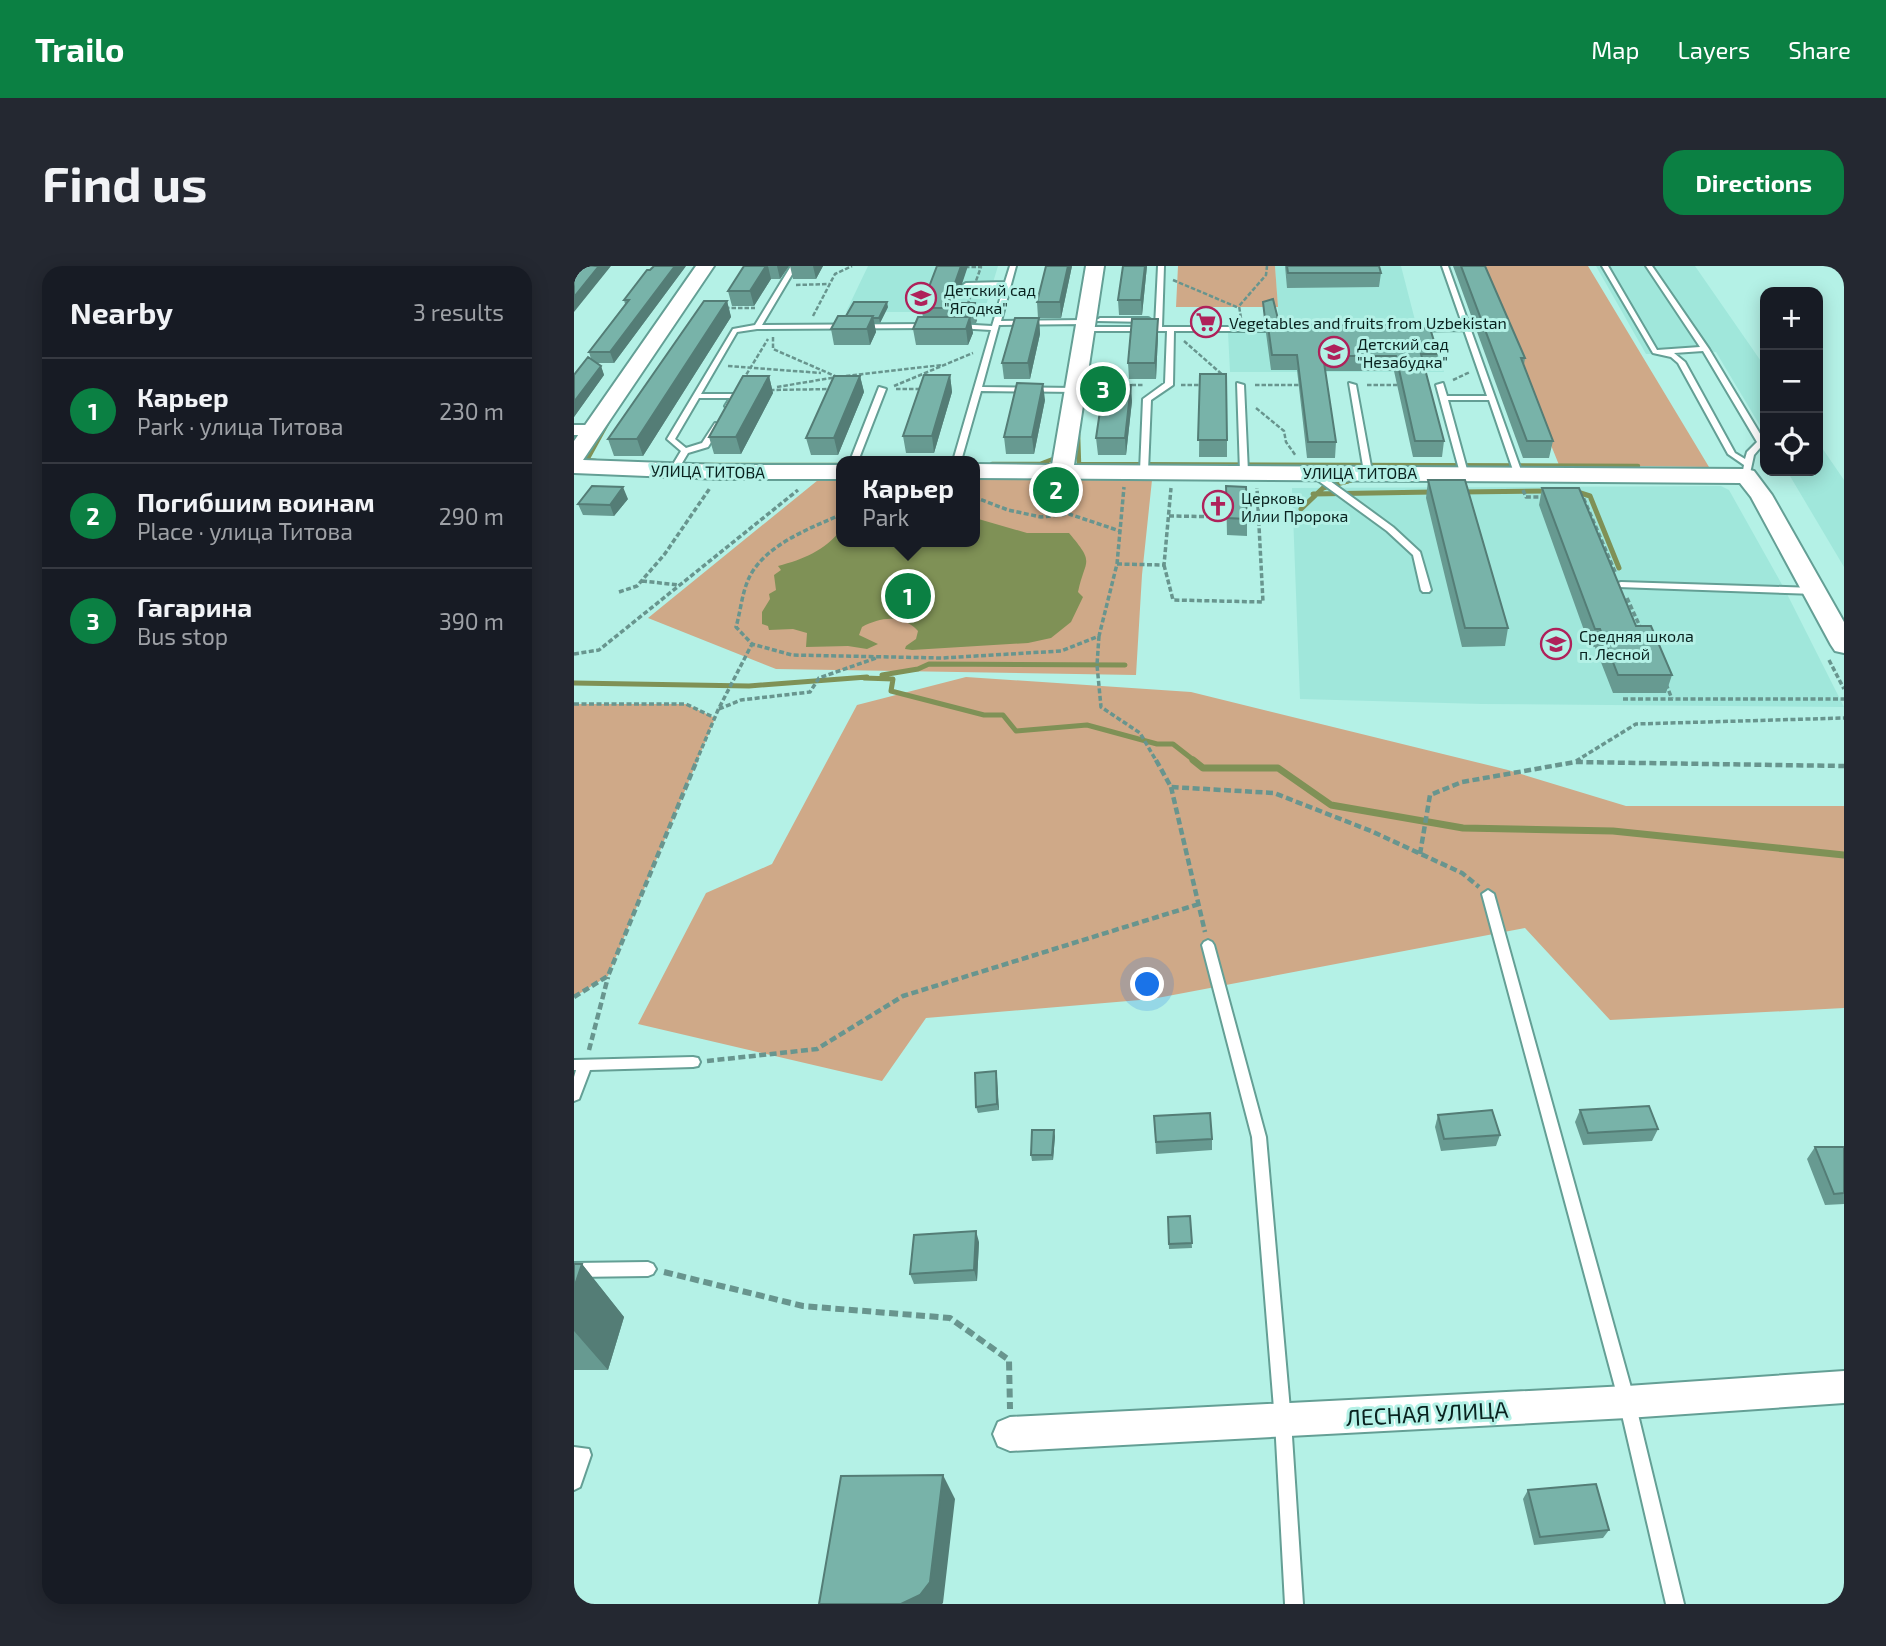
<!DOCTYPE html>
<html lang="en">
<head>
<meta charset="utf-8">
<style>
	body { margin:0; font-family:"Exo 2",sans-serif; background:#242831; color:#f1f3f6 }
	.controls { position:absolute; right:21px; top:21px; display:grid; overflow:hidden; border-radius:14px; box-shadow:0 4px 18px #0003 }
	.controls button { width:63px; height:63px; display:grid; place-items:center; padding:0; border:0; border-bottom:2px solid #363941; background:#171b24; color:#f1f3f6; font:35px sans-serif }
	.you { position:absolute; left:574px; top:719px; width:24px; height:24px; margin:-18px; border:5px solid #fff; border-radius:50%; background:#1a73e8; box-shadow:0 0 0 10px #1a73e833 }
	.badge { display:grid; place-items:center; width:46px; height:46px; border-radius:50%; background:#0b8043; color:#fff; font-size:23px; font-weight:700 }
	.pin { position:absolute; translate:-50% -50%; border:4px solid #fff; box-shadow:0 2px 7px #0006 }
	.popup { position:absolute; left:262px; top:190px; width:144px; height:91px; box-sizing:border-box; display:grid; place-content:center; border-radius:14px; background:#171b24; filter:drop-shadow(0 2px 5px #0005); font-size:23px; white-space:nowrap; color:#9ea1a6 }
	.popup b { font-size:26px; color:#f1f3f6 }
	.popup::after { content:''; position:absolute; left:50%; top:100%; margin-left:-14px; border:14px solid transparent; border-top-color:#171b24 }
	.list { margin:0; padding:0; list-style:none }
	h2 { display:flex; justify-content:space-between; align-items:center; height:91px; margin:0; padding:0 28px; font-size:30px }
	h2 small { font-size:23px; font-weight:400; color:#9ea1a6 }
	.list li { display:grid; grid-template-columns:46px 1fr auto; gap:21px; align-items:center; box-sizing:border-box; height:105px; padding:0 28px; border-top:2px solid #363941 }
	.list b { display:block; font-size:26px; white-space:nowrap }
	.list p { margin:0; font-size:23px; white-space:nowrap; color:#9ea1a6 }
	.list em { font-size:23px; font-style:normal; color:#9ea1a6 }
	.icon { flex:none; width:38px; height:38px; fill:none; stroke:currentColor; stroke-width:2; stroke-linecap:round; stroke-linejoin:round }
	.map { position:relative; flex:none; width:1270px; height:1338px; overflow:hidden; border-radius:21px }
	header { display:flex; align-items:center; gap:42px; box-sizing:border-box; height:98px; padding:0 35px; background:#0b8043; color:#fff }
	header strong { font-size:33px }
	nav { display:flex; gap:38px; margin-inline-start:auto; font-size:24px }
	.intro { display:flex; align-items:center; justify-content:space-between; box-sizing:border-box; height:168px; padding:0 42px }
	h1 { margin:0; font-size:49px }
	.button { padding:18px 32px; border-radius:21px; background:#0b8043; color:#fff; font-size:24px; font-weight:700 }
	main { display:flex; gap:42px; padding:0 42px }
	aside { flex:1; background:#171b24; border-radius:21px; box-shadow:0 4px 18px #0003 }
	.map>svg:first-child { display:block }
</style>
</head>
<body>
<header>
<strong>Trailo</strong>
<nav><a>Map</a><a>Layers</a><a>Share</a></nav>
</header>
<div class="intro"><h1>Find us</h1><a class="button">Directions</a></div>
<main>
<aside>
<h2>Nearby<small>3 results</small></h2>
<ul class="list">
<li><span class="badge">1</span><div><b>Карьер</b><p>Park · улица Титова</p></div><em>230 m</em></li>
<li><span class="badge">2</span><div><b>Погибшим воинам</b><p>Place · улица Титова</p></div><em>290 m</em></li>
<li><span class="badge">3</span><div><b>Гагарина</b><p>Bus stop</p></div><em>390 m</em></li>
</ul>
</aside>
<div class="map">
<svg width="1270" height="1338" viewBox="0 0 1270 1338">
	<rect width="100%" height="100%" fill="#b4f1e6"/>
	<path fill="#a0e7db" d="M294,0H424L410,46H272Z
		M701,0H827L842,58H705Z
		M1022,0H1121L1191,101V168L1142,86L1072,88Z
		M858,65L870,106H656L654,66Z
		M1244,176L1270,214V301L1213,205H1244Z
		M1147,220L1155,224L1211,324L1270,441L908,438L726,433L718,222Z"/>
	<path fill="#cfa988" d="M604,0H701L704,41H602Z
		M905,0H1014L1135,201L985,199Z
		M249,210L267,211L268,276H400L401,212L578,214L568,309L562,409L202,403L74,352Z
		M392,411L617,426L934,504L1052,540H1270V742L1036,754L951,662L578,733L352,752L308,815L64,758L132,627L198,598L283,439Z
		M0,438H112L141,452L34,710L0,731Z"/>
	<path fill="#7f9156" d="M401,252L453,267H495C522,299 511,292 504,326L509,331L497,356L477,372L454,377L338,384L331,383L332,380L342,373L344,365C328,348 307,351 288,361L285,369L304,378L293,383L274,380L232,381L233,367L219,363L195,364L194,360L188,358V346L196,333L195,328L202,324L200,309L207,304L204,300C230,293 250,285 267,264L268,276H400Z"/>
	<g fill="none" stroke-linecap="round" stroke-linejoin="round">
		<path stroke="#7f9156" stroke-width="4.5" d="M504,168L505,198L1064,200
			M22,195L13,194L35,154
			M418,198H466L479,193
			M125,199H268
			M771,216L777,214"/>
		<path stroke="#7f9156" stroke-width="5" d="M997,224L1016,230L1045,302
			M885,226L975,225
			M739,228L859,226
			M727,243L749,222L777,214
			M308,409L344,403L355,398L551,399
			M290,412L319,413L317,425L410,449H429L442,465L513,459L583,478H599L622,496
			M0,417L175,420L293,411"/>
		<path stroke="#7f9156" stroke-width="7" d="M619,494L629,502H704L757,539L889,562L1039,565L1270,589"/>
		<g stroke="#649f95" stroke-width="4">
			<path id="lane" d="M217,0H223L188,59L355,58L358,60L355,62L183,63L163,66L127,128H161L165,130L158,142H155L151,140L156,132H125L101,173L112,182L128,177L141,157L148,159L134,181L114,187L102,207H96L95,205L107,185L93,173L159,63L181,59Z
				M436,0H442L427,55L512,54L515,56L512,58L425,59L408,121L501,122L505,124L501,126L407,125L387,195H379L417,64L383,62L380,60L383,58L418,60L430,20L392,21L389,19L392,17L431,16Z
				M584,0H590L588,61H707L710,63L707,65H600L599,119L577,134L574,205L570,207L566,205L569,133L591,117L593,65H511L508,63L511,61H581Z
				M868,0H874L948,207L947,209L940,207L915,134H874L894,207L890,209L886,207L862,119L869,117L873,130H913L890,64L826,65L823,63L826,61L889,60Z
				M1028,0H1034L1083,84L1126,81L1072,0H1078L1135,83L1191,176L1180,189L1175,212L1168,210L1170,199L1154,188L1104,97L1097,91L1079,87ZM1129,85L1183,176L1173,186L1171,193L1161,187L1111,96L1100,87Z
				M526,52H574L577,54L574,56L524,55L523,54Z
				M663,117L670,119L674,206L670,208L666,206Z
				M775,117L782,119L798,206L794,208L790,206Z
				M305,121L312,123L284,195H276Z
				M735,204H741L819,261L846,286L857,324L855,326H849L847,324L839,289L813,265L735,208Z
				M1047,316L1241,322L1246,325L1241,328L1044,321V317Z
				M914,624L920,628L1061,1136L1110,1338H1092L1045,1136L908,628Z
				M634,674L638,676L640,679L692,871L717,1155L729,1338H711L701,1155L678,871L628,679L630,676Z
				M119,791L124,792L126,796L124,800L119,801L16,804L5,833L0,835V811L2,804H0V794Z
				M74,996L79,998L82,1003L79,1008L74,1010L0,1011V997Z
				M0,1181L15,1183L17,1189L6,1221L0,1224Z"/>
		</g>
		<g stroke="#649f95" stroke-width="4">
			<path id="street" d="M0,159H18L26,164L18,169H0Z
				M1270,1105V1137L1053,1152L436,1185L424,1180L419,1168L424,1156L436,1151L1053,1120Z"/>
		</g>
		<g stroke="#649f95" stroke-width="4">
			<path id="secondary" d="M122,0H140L9,194L146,199H268V213H146L0,207V175Z
				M512,0H530L500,199L1172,203L1180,205L1198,229L1270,356V387L1261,385L1257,379L1177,231L1166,217L400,212V198L478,199Z"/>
		</g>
		<path stroke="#68958e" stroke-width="2.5" stroke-dasharray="4.5 2" stroke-linecap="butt" d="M365,1H407L393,40L349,41Z
			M599,14L665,42
			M222,19L256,18
			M151,42H181
			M239,50L261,8L278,0
			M667,52L665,40L692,9L693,0
			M199,71V83L261,110
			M610,75L651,111
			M154,100L247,107
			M272,110L368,99
			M169,114L194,73
			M879,114L896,106
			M551,119H570
			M607,119H630
			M681,119H728
			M793,119H829
			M320,120L399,87
			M203,121L263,111
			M322,123H348
			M196,124L260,123
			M682,142L710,165L712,176L722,190"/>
		<path stroke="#68958e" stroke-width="3.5" stroke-dasharray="5 2.5" stroke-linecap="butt" d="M949,224L952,231H970
			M400,231L434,244L467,251L495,248L546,265
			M1003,231H1009L1042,308
			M268,248C237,262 195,277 177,308C168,324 167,344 162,361L178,378L218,389L368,392L487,385L525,370L543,298L550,221
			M595,250L657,251
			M543,298L590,299L597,222
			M590,299L599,334L689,336L683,222
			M68,315L105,319
			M45,326L63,320L90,289L136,222
			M1053,332L1068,365
			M525,370L523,399L527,441L566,467L583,496
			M0,388L25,384L224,224
			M1255,394L1270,423
			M1092,418L1098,433
			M1049,433H1270
			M0,438H112L141,452
			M145,443L167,434L236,426L245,412L302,392
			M1002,495L1062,458L1270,452
			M122,496L144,444L178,378"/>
		<path stroke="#68958e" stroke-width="4.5" stroke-dasharray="7 3.5" stroke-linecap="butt" d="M582,494L597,521L700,527L797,565L888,607L905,621
			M597,521L631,666
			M846,588L856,529L888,516L1001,496L1270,500
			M0,731L34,710L123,494
			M15,784L34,711
			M133,795L243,783L329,730L625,638"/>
		<path stroke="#68958e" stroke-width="6" stroke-dasharray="9 4.5" stroke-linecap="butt" d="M90,1006L229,1040L376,1052L435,1094L436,1143"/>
		<use href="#lane" fill="#fff" fill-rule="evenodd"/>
		<use href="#street" fill="#fff" fill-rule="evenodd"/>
		<use href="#secondary" fill="#fff" fill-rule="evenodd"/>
	</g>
	<path fill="#679a91" d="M112,0L40,97H22L27,100L30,109L0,151V109L17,93L15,86L51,38L50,34Z
		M170,0H215L206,13H197L180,40H158L154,25Z
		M216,0H249L242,13H219Z
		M498,0L487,52H464L463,36Z
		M549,0H573L568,49H545L544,34Z
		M711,0H805L807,7L805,21L713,22Z
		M879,0H911L951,92L950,99L979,175L975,192H949Z
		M153,35L157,51L69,190H40L34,173Z
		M689,36L710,59L864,88L862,103H851L870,175L868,191H839L820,105H751L762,176L761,192H733L723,104H697L692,67V58H691Z
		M381,37H401L403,53L402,57H397L399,67L394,79H342L339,63L349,51L347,42Z
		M314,41L306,57H300L302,66L296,79H260L257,63L272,50Z
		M465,52L466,68L456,113H430L428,97Z
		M584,53V69L582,113H555L554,97Z
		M626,108L653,174V191H625Z
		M376,109L378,126L360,187H332L329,170Z
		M195,110L199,127L167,188H140L135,171Z
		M286,110L290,126L264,189H237L232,172Z
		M471,134L460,188H432L430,171Z
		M558,135L552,189H524L522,172Z
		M854,214L934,362L931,380L888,381L852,232Z
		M652,220L673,253V270L653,269Z
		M968,222L1062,360L1098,409L1092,427H1039L1021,381H1016L965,239Z
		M54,233L40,250L9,249L4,238Z
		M422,805L425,844L404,847L402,841Z
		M1006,844L1084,863L1078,875L1009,879L1001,856Z
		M864,849L926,869L922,880L867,885L861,861Z
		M580,850L638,873V884L582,888Z
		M481,870L479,894L458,895L457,889Z
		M1241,881H1270V938L1251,939L1233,893Z
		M616,950L618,982L595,983L594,951Z
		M405,976L403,1015L340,1018L336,1008Z
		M0,998H8L50,1051L34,1104H0Z
		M954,1224L1035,1264L1029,1272L960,1279L949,1233Z"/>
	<path fill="#547d76" d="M25,0H37L0,46V31Z
		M101,0H112L40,97L36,86Z
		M192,0H194L197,13L180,40L176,25Z
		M203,0H215L206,13Z
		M239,0H249L242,13Z
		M387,0H394L380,42L374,37Z
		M494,0H498L487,52L486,36Z
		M571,0H573L568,49L567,34Z
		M153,35L157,51L69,190L63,173Z
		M313,36L314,41L306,57L305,52Z
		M401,37L403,53L402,57L400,42Z
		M299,50L302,66L296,79L293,63Z
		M396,51L399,67L394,79L392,63Z
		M465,52L466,68L456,113L454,97Z
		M584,53V69L582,113L581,97Z
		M27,100L30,109L0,151V136Z
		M376,109L378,126L360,187L358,170Z
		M195,110L199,127L167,188L162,171Z
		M286,110L290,126L264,189L260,172Z
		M469,118L471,134L460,188L458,171Z
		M557,119L558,135L552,189L551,172Z
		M49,221L54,233L40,250L36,239Z
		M422,805L423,811L425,844L423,838Z
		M480,864L481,870L479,894L478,889Z
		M402,965L405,976L403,1015L400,1004Z
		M8,998L50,1051L34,1104L0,1065V1022Z
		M369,1209L381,1233L369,1337L368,1338H327Z"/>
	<path fill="#78b3a9" stroke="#547d76" stroke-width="2" d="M0,0H25L0,31Z
		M80,0H101L36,86H15L55,34H50L73,4H76Z
		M170,0H192L176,25H154Z
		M363,0H387L374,37H401L400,42H347Z
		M472,0H494L486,36H463Z
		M549,0H571L567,34H544Z
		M713,0H805L807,7H714Z
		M887,0H911L951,92H947L979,175H953Z
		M699,33L704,53H691L689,36Z
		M130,35H153L63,173H34Z
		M280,36H313L305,52H298L299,50H272Z
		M264,50H299L293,63H257Z
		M344,51H396L392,63H339Z
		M441,52H465L454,97H428Z
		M558,53H584L581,97H554Z
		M693,53H708L710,59H831L835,62L849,63L855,59L864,88H847L870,175H841L822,90H749L762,176H734L723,89H698Z
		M14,91L27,100L0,136V109Z
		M626,108H652L653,174H624Z
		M350,109H376L358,170H329Z
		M169,110H195L162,171H135Z
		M260,110H286L260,172H232Z
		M443,117L469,118L458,171H430Z
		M530,118L557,119L551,172H522Z
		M854,214H891L934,362H891Z
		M18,220L49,221L36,239L4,238Z
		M652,220L672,221L673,253L653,252Z
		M968,222H1005L1062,360H1077L1098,409H1044L1026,363H1021Z
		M422,805L423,838L402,841L401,807Z
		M1075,840L1084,863L1014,867L1006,844Z
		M918,844L926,869L870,873L864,849Z
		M636,847L638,873L582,876L580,850Z
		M458,864H480L478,889H457Z
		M1241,881H1270V927L1260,928Z
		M616,950L618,977L595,978L594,951Z
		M402,965L400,1004L336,1008L340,969Z
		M0,998H8L0,1022Z
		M369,1209L356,1316L346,1329L327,1338H245L267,1210Z
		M1022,1218L1035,1264L966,1271L954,1224Z"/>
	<defs>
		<g id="school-ring" transform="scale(1.575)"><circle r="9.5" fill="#b4f1e6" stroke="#af215a" stroke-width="1.5"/><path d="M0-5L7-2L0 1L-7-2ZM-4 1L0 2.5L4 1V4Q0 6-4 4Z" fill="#af215a"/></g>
		<g id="supermarket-ring" transform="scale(1.575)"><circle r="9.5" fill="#b4f1e6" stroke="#af215a" stroke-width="1.5"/><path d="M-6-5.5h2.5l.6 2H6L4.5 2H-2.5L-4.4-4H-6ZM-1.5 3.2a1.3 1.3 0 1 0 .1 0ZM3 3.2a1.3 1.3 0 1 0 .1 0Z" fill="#af215a"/></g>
		<g id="church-ring" transform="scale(1.575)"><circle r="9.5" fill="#b4f1e6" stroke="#af215a" stroke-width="1.5"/><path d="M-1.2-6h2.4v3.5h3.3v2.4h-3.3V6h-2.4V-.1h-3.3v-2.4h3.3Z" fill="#af215a"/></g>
	</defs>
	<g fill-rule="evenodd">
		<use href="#school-ring" x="347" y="32"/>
		<use href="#supermarket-ring" x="632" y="56"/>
		<use href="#school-ring" x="760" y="86"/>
		<use href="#church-ring" x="644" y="240"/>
		<use href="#school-ring" x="982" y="378"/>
	</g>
	<g text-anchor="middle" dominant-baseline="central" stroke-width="6" stroke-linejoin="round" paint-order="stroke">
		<g font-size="16" fill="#09221f" stroke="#b4f1e6" text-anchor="start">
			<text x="370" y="23">Детский сад<tspan x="370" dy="18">"Ягодка"</tspan></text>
			<text x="655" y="56">Vegetables and fruits from Uzbekistan</text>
			<text x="783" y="77">Детский сад<tspan x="783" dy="18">"Незабудка"</tspan></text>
			<text x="667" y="231">Церковь<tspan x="667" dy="18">Илии Пророка</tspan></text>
			<text x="1005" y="369">Средняя школа<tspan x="1005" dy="18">п. Лесной</tspan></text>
		</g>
		<g font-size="16" fill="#09221f" stroke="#b4f1e6">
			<text transform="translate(134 205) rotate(1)">УЛИЦА ТИТОВА</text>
			<text x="786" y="206">УЛИЦА ТИТОВА</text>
		</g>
		<g font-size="23" fill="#09221f" stroke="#b4f1e6">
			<text transform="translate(853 1147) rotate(-3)">ЛЕСНАЯ УЛИЦА</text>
		</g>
	</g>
</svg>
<div class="controls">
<button>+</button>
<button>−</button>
<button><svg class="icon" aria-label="locate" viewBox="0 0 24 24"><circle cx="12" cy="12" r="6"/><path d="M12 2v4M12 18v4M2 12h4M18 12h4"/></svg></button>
</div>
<div class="you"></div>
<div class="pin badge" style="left:334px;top:330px">1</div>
<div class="popup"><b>Карьер</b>Park</div>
<div class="pin badge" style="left:482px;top:224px">2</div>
<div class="pin badge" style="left:529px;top:123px">3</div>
</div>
</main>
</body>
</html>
